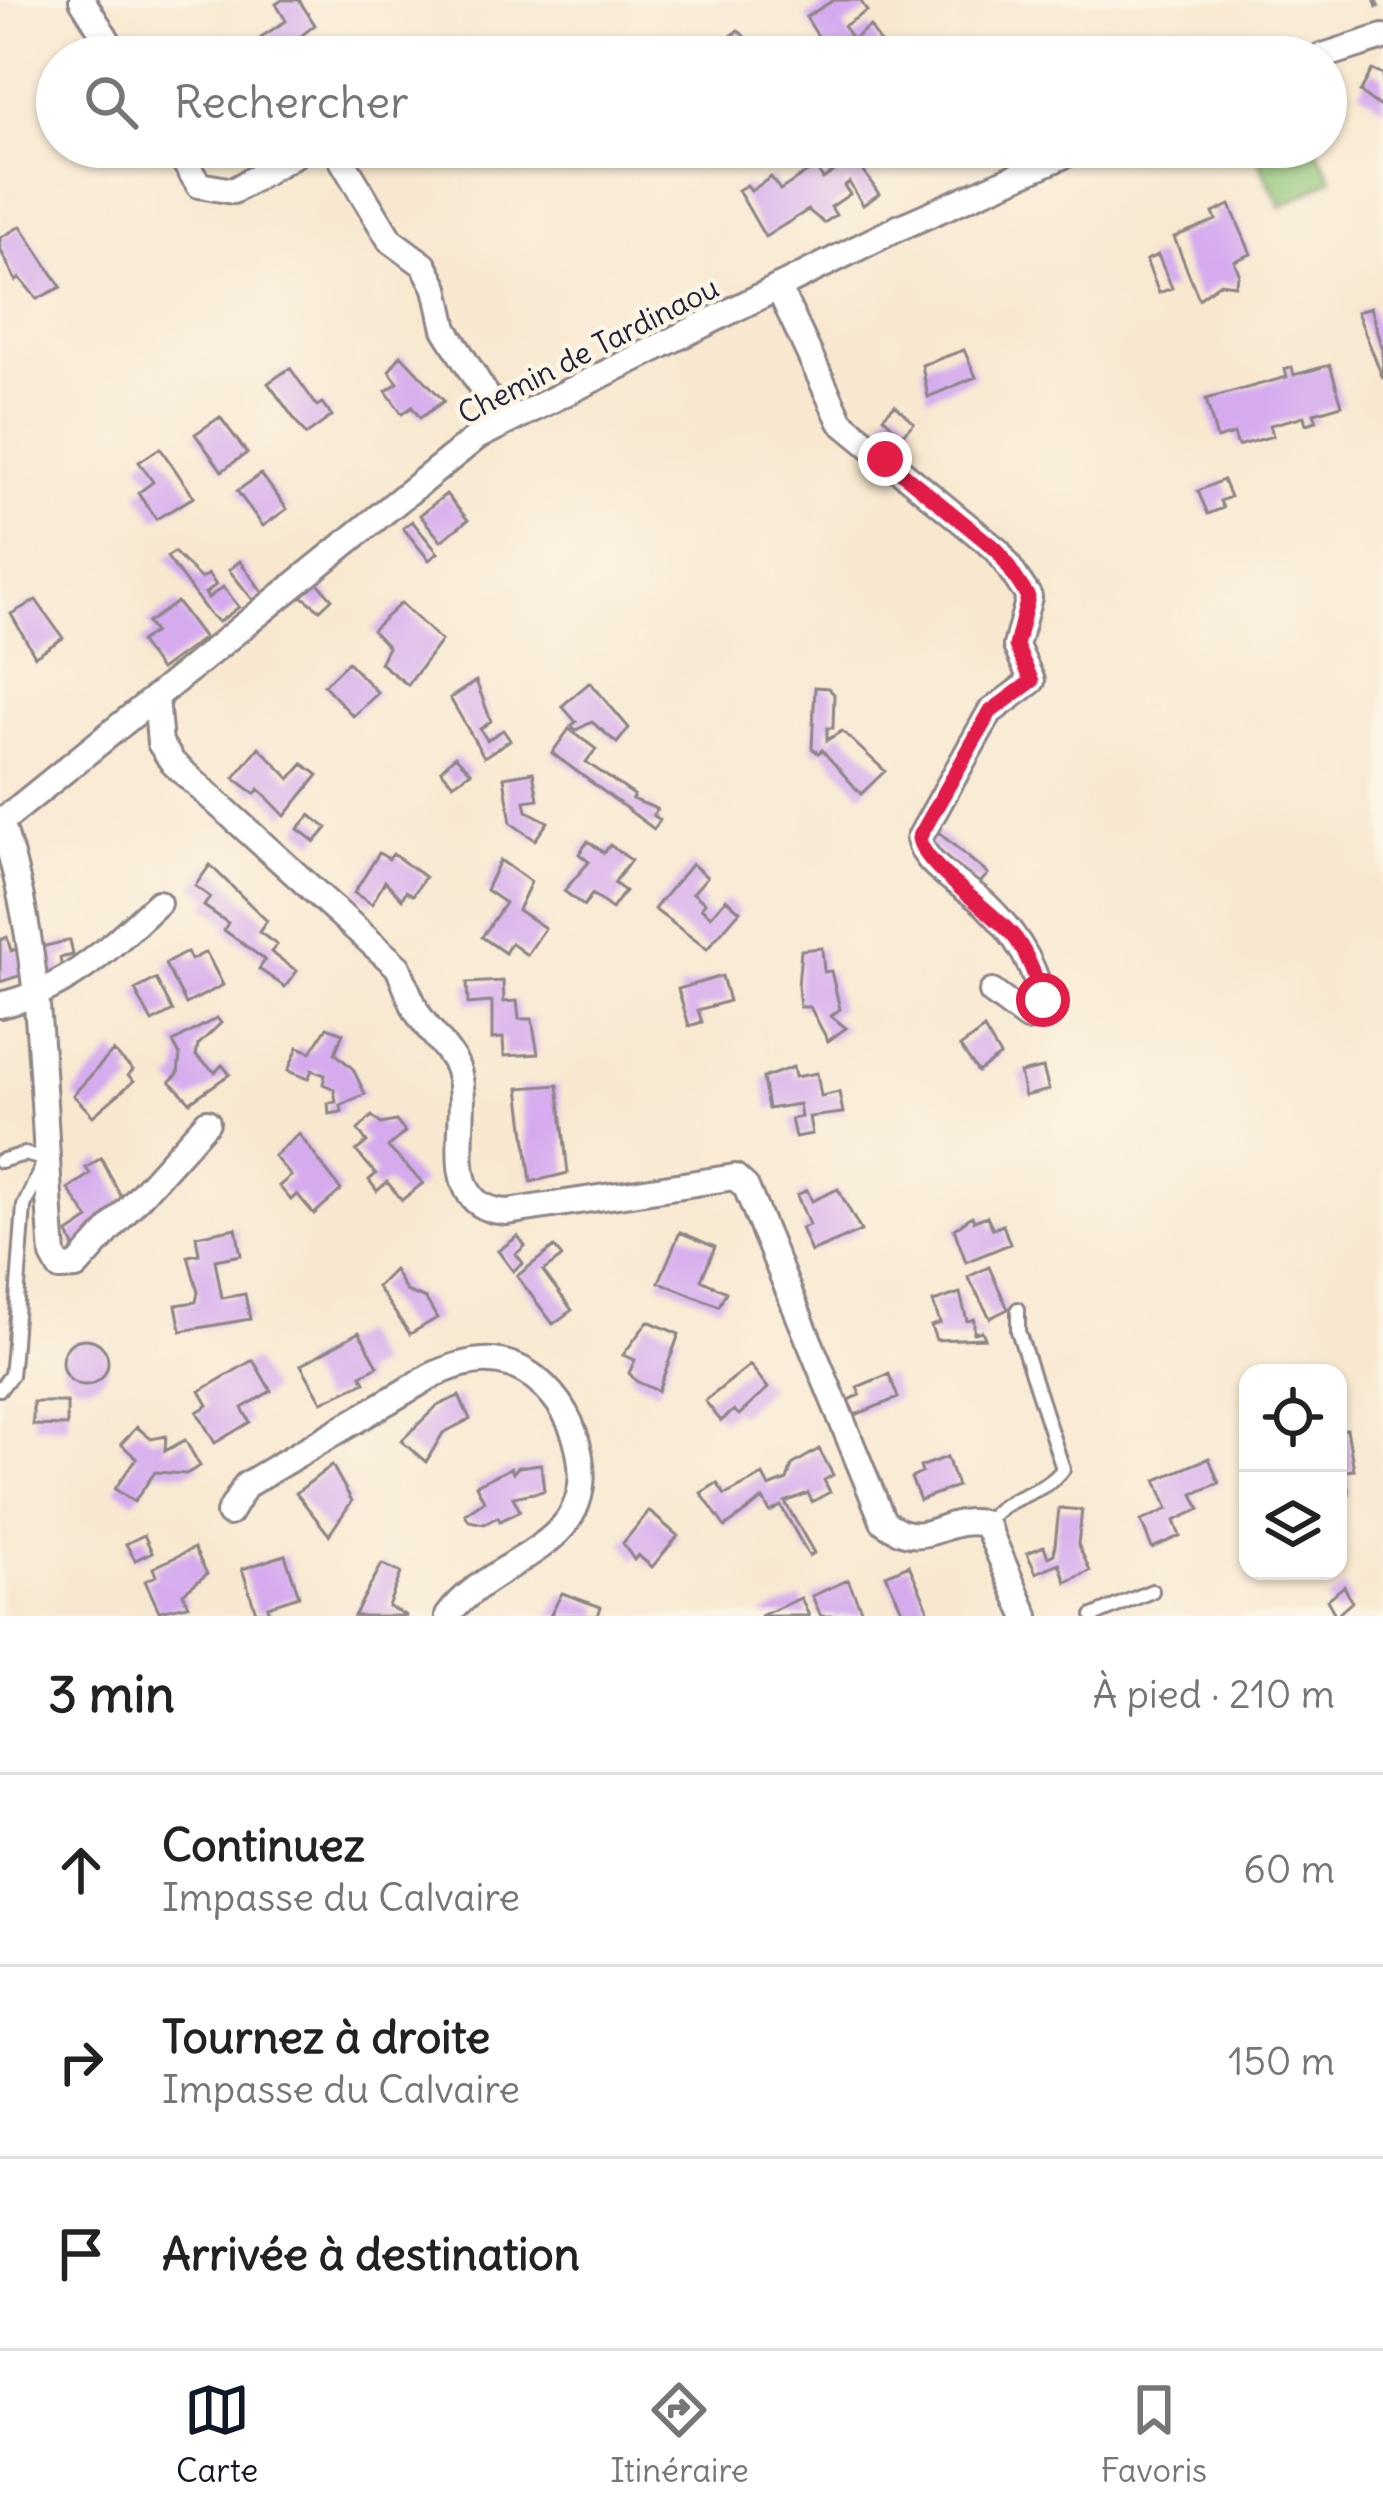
<!DOCTYPE html>
<html lang="fr">
<head>
<meta charset="utf-8">
<style>
	body { margin:0; font-family:Delius,sans-serif; background:#f6f6f6; color:#222 }
	.controls { position:absolute; right:36px; bottom:36px; display:grid; overflow:hidden; border-radius:24px; box-shadow:0 3px 9px #0004 }
	.controls button { width:108px; height:108px; display:grid; place-items:center; padding:0; border:0; border-bottom:3px solid #e0e0e0; background:#fff; color:#222; font:60px sans-serif }
	.stop { position:absolute; width:36px; height:36px; margin:-27px; border:9px solid #e11d48; border-radius:50%; background:#fff }
	.stop.end { background:#e11d48; border-color:#fff; box-shadow:0 3px 12px #0008 }
	.list { margin:0; padding:0; list-style:none }
	h2 { display:flex; justify-content:space-between; align-items:center; height:156px; margin:0; padding:0 48px; font-size:51px }
	h2 small { font-size:39px; font-weight:400; color:#767676 }
	.list li { display:grid; grid-template-columns:78px 1fr auto; gap:36px; align-items:center; box-sizing:border-box; height:192px; padding:0 48px; border-top:3px solid #e0e0e0 }
	.list b { display:block; font-size:45px; white-space:nowrap }
	.list p { margin:0; font-size:39px; white-space:nowrap; color:#767676 }
	.list em { font-size:39px; font-style:normal; color:#767676 }
	.icon { flex:none; width:66px; height:66px; fill:none; stroke:currentColor; stroke-width:2; stroke-linecap:round; stroke-linejoin:round }
	.map { position:relative; flex:none; width:1383px; height:1616px; overflow:hidden }
	.search { position:absolute; background:#fff; box-shadow:0 3px 9px #0004; left:36px; right:36px; top:36px; height:132px; display:flex; align-items:center; gap:30px; box-sizing:border-box; padding:0 42px; border-radius:66px; color:#767676; font-size:45px }
	.sheet { height:732px; background:#fff }
	nav { display:flex; justify-content:space-around; align-items:center; box-sizing:border-box; height:168px; border-top:3px solid #e0e0e0; background:#fff; font-size:33px; color:#767676 }
	nav a { display:grid; justify-items:center; gap:6px }
	nav .on { color:#111827 }
	.map>svg:first-child { display:block }
</style>
</head>
<body>
<div class="map">
<svg width="1383" height="1616" viewBox="0 0 1383 1616">
	<rect width="100%" height="100%" fill="#fcf5e5"/>
	<filter id="ink" filterUnits="userSpaceOnUse"><feTurbulence type="fractalNoise" baseFrequency=".00833" numOctaves="2"/><feDisplacementMap in="SourceGraphic" scale="24" xChannelSelector="R" yChannelSelector="G"/><feConvolveMatrix kernelMatrix="1 2 1 2 8 2 1 2 1" color-interpolation-filters="sRGB"/></filter>
	<filter id="wash" filterUnits="userSpaceOnUse"><feTurbulence type="fractalNoise" baseFrequency=".004" numOctaves="4" result="noise"/><feDisplacementMap in="SourceGraphic" scale="48" xChannelSelector="R" yChannelSelector="G"/><feGaussianBlur stdDeviation="2.7" result="paint"/><feColorMatrix in="noise" values="0 0 0 0 0 0 0 0 0 0 0 0 0 0 0 0 0 1.4 0 .05"/><feComposite in="paint" operator="in"/></filter>
	<g filter="url(#wash)">
		<rect width="100%" height="100%" fill="#f8e8d0"/>
		<path fill="#8dc376" stroke="#587258" stroke-width="3" d="M1252,147H1316L1332,179L1281,207Z"/>
		<g id="blocks">
			<path fill="#d5abee" d="M282,0H299L315,25L274,57L261,37L286,21L276,4Z
				M834,0H860L867,11L844,26L852,40L870,26L880,43L856,57L844,51L831,57L806,17Z
				M738,30L757,49L750,57H707Z
				M1372,70L1383,75V109L1360,92Z
				M847,147L879,194L863,205L849,182L844,186L850,194L831,207L836,215L824,223L808,210L765,237L738,190L747,185L751,191L771,177L780,190L815,167L823,179L839,168L832,157Z
				M1230,205L1251,254L1234,261L1239,273L1235,285L1220,283L1199,299L1174,237L1216,220L1213,213Z
				M21,226L61,287L37,299L20,278L16,281L1,251L0,238Z
				M1158,255L1172,288L1159,293L1146,260Z
				M1371,307L1383,350V379L1357,312Z
				M964,350L976,377L928,397L922,365Z
				M401,355L444,401L420,418L412,407L402,414L386,391L398,383L389,371Z
				M1330,365L1342,405L1314,413L1317,421L1306,424L1304,416L1270,425L1273,436L1238,446L1234,434L1217,439L1206,399L1287,377L1285,369L1292,367L1294,375Z
				M290,368L317,406L322,403L332,416L306,435L268,383Z
				M895,405L914,423L902,435L883,417Z
				M220,417L247,453L222,471L195,434Z
				M160,448L194,497L156,519L138,493L153,482L139,462Z
				M261,474L287,509L263,526L237,491Z
				M1223,480L1230,497L1220,501L1223,508L1208,514L1198,491Z
				M446,494L468,520L441,541L420,515Z
				M412,521L438,553L429,560L403,528Z
				M174,552L201,579L208,574L216,585L205,593L208,598L223,587L239,607L219,622L209,614L167,557Z
				M240,561L263,593L253,600L229,570Z
				M318,571L328,574L318,583L332,599L320,610L295,591Z
				M36,600L63,638L35,656L11,614Z
				M177,602L204,638L160,670L140,642L154,632L147,623Z
				M401,603L441,641L408,685L380,663L388,647L372,630Z
				M348,662L378,693L353,716L324,685Z
				M476,681L491,721L480,729L487,740L503,730L510,740L484,757L450,698Z
				M590,682L629,728L617,743L592,722L576,730L571,726L576,722L562,706Z
				M815,687L828,688L834,694L833,728H827V740L842,731L885,771L861,794L822,750L818,753L812,748Z
				M569,729L596,749L586,762L634,795L632,799L657,809L653,815L660,820L654,829L552,753Z
				M259,747L290,779L303,764L318,775L285,816L259,789L255,794L234,778Z
				M455,756L471,772L453,784L441,770Z
				M533,772L538,799L525,801L527,811L548,822L535,840L511,823L504,777Z
				M310,815L327,828L315,842L298,829Z
				M938,832L988,874L979,884L928,844Z
				M588,841L604,853L610,845L631,860L614,883L625,891L612,909L592,894L584,906L564,891L589,862L579,854Z
				M379,853L389,859L393,854L425,877L413,895L406,891L402,899L385,881L372,904L354,893Z
				M500,860L531,882L518,910L545,928L527,955L511,943L505,953L482,937L505,903L486,890Z
				M692,864L707,877L693,893L705,903L701,908L711,916L726,899L740,911L707,949L654,909Z
				M210,865L267,921L259,932L277,945L271,952L297,971L285,987L259,969L265,960L224,930L228,923L204,906L210,897L195,886Z
				M7,937L11,951L21,947L28,973L0,982V940Z
				M70,940L73,955L60,958L63,974L45,985L37,948Z
				M822,948L824,972L831,971L840,1009L831,1016L846,1028L828,1041L810,1007H800L798,987L801,950Z
				M187,952L191,960L206,952L223,985L186,1004L165,964Z
				M722,976L729,1001L698,1010L702,1022L689,1026L678,989Z
				M156,979L173,1011L152,1022L135,990Z
				M503,981L504,1002L517,1001L519,1019H532L538,1054L504,1056L503,1038L492,1039V1002L468,1004L467,983Z
				M217,1018L221,1023L198,1045L196,1056L215,1072L222,1065L230,1074L190,1102L170,1081L178,1074L180,1055L173,1042Z
				M327,1027L343,1033L335,1053L353,1069L365,1094L341,1105L342,1112L329,1114L328,1103L336,1102L334,1089L323,1084L325,1075L312,1070L308,1079L288,1071L298,1047L311,1052Z
				M984,1029L1000,1056L978,1072L960,1047Z
				M113,1051L133,1070L128,1075L134,1081L93,1116L73,1095Z
				M793,1067L795,1077L817,1073L821,1096L839,1092L843,1113L809,1117L812,1134L795,1137L791,1119L801,1117L799,1104L768,1109L763,1078Z
				M1043,1068L1049,1090L1025,1096L1020,1073Z
				M558,1085L568,1173L531,1182L519,1088Z
				M372,1116L381,1124L396,1121L405,1132L388,1147L423,1183L402,1200L387,1182L377,1191L369,1180L376,1174L356,1151L367,1142L358,1130Z
				M299,1134L341,1190L314,1214L297,1194L291,1200L279,1186L291,1176L274,1156Z
				M101,1158L124,1202L77,1254L68,1233L89,1219L68,1189L90,1174L86,1168Z
				M838,1189L861,1231L811,1252L801,1228L809,1225L797,1195L807,1190L812,1201Z
				M972,1216L974,1221L987,1216L993,1229L1003,1225L1010,1244L966,1262L954,1229Z
				M236,1228L241,1255L215,1260L222,1298L245,1294L250,1319L181,1331L176,1305L196,1302L198,1292L188,1256L199,1254L196,1236Z
				M680,1232L715,1247L701,1280L726,1292L719,1306L659,1282Z
				M518,1236L525,1246L516,1254L523,1263L513,1271L498,1251Z
				M554,1247L562,1257L543,1271L572,1310L553,1324L517,1276Z
				M989,1267L1008,1309L990,1318L968,1277Z
				M394,1270L406,1291L426,1299L437,1318L410,1334L377,1287Z
				M960,1293L967,1321L974,1319V1333L982,1331L985,1338L936,1340L931,1326L940,1323L933,1302Z
				M648,1321L679,1334L658,1391L636,1381L629,1373L635,1360L623,1355Z
				M359,1332L378,1366L361,1375L365,1382L322,1402L301,1365Z
				M62 1362a23 23 0 1 1 46 0a23 23 0 1 1-46 0Z
				M253,1360L271,1391L242,1408L250,1422L215,1443L197,1412L208,1405L200,1391Z
				M750,1365L768,1388L739,1415L734,1410L721,1421L705,1401Z
				M889,1374L898,1398L855,1415L848,1400L860,1395L857,1387Z
				M459,1396L470,1419L443,1433L426,1462L401,1441L437,1406Z
				M33,1402H67V1426L33,1425Z
				M137,1427L151,1439L166,1436L165,1451L185,1440L200,1466L186,1474L155,1472L134,1502L115,1489L136,1458L121,1444Z
				M1347,1429L1354,1470L1345,1471L1349,1494L1338,1496V1430Z
				M819,1449L833,1475L824,1480L830,1492L812,1502L808,1493L785,1502L814,1553L809,1556L781,1506L770,1512L763,1499L725,1527L701,1493L717,1483L725,1495L763,1475L769,1487L787,1480L792,1465Z
				M947,1457L957,1486L920,1500L911,1478L922,1473L920,1467Z
				M1209,1458L1219,1483L1193,1494L1200,1509L1174,1521L1180,1536L1152,1548L1141,1521L1168,1509L1156,1480Z
				M541,1464L544,1491L513,1497L520,1511L500,1521L498,1517L484,1524L469,1521L465,1514L484,1501L476,1485L511,1468L513,1473L518,1467Z
				M332,1465L352,1501L329,1535L296,1493Z
				M1059,1508L1082,1510L1078,1544L1090,1571L1066,1582L1059,1563L1036,1573L1027,1553L1044,1546L1048,1557L1054,1554Z
				M649,1511L678,1536L652,1567L638,1555L634,1560L623,1543Z
				M144,1535L152,1552L135,1560L126,1544Z
				M194,1548L207,1574L183,1593L188,1605L159,1611L145,1581L156,1576L153,1568Z
				M285,1555L299,1596L268,1606L269,1612H256L242,1569Z
				M382,1564L401,1573L388,1606L407,1616H354Z
				M909,1565L927,1606L929,1616H905L886,1575Z
				M848,1580L864,1616H821L812,1596Z
				M1344,1586L1352,1602L1336,1616L1327,1600Z
				M562,1593L601,1607L598,1616H550Z
				M801,1598L809,1616H760Z"/>
		</g>
	</g>
	<g filter="url(#ink)">
		<use href="#blocks" fill-opacity="0" stroke="#8d8586" stroke-width="3"/>
		<g fill="none" stroke-linecap="round" stroke-linejoin="round">
			<g stroke="#8d8586" stroke-width="18">
				<path id="service" d="M0,1161L25,1154L45,1160L24,1206L13,1356L11,1375L0,1389
					M986,1524C1003,1494 1043,1497 1063,1469L1018,1331V1309
					M1093,1616L1152,1591"/>
			</g>
			<g stroke="#8d8586" stroke-width="30">
				<path id="minor" d="M82,0L118,57
					M1225,57L1286,52L1298,57
					M1320,57L1383,37
					M175,147L199,185L233,191L307,147
					M334,147L390,240L424,265L436,288L445,329L503,422
					M778,287L841,422L998,551L1029,597L1016,646L1032,681L990,712L919,839C924,867 966,886 986,905C1014,932 1036,966 1043,1005L1027,1018L992,992
					M156,698L160,743L173,763L398,967C404,981 409,996 416,1010C426,1029 445,1044 455,1063C478,1109 429,1207 507,1212L735,1177L746,1187L883,1521C926,1555 943,1513 986,1524L1026,1616
					M0,819C47,960 41,1109 53,1255L60,1268L76,1267L207,1122
					M1,822L477,437L896,229L1083,147
					M0,1005C68,990 108,949 158,903
					M229,1513L246,1485L431,1376C467,1359 501,1352 535,1378C560,1398 575,1425 580,1457C596,1551 492,1556 448,1616"/>
			</g>
			<path stroke="#8d8586" stroke-width="4.5" stroke-dasharray="9 9" stroke-linecap="butt" d="M1375,0L1381,15"/>
			<use href="#service" stroke="#fff" stroke-width="12"/>
			<use href="#minor" stroke="#fff" stroke-width="24"/>
		</g>
	</g>
	<g fill="none" stroke-linecap="round" stroke-linejoin="round" filter="url(#ink)">
		<path stroke="#e11d48" stroke-width="15" d="M885,459L998,551L1028,597L1016,646L1032,681L990,712L919,838C923,867 995,911 1016,939C1029,957 1036,979 1043,1000"/>
	</g>
	<g text-anchor="middle" dominant-baseline="central" stroke-width="9" stroke-linejoin="round" paint-order="stroke">
		<g font-size="30" fill="#22223b" stroke="#fcf5e5">
			<text transform="translate(588 350) rotate(-27)">Chemin de Tardinaou</text>
		</g>
	</g>
</svg>
<div class="controls">
<button><svg class="icon" aria-label="locate" viewBox="0 0 24 24"><circle cx="12" cy="12" r="6"/><path d="M12 2v4M12 18v4M2 12h4M18 12h4"/></svg></button>
<button><svg class="icon" aria-label="layers" viewBox="0 0 24 24"><path d="M12 4l9 5-9 5-9-5zM3 14l9 5 9-5"/></svg></button>
</div>
<div class="stop" style="left:1043px;top:1000px"></div>
<div class="stop end" style="left:885px;top:459px"></div>
<div class="search"><svg class="icon" aria-label="search" viewBox="0 0 24 24"><circle cx="10" cy="10" r="6"/><path d="M15 15l6 6"/></svg>Rechercher</div>
</div>
<section class="sheet">
<h2>3 min<small>À pied · 210 m</small></h2>
<ul class="list">
<li><svg class="icon" aria-label="ahead" viewBox="0 0 24 24"><path d="M12 20V5M6 11l6-6 6 6"/></svg><div><b>Continuez</b><p>Impasse du Calvaire</p></div><em>60 m</em></li>
<li><svg class="icon" aria-label="right" viewBox="0 0 24 24"><path d="M7 20v-9h11M14 6l5 5-5 5"/></svg><div><b>Tournez à droite</b><p>Impasse du Calvaire</p></div><em>150 m</em></li>
<li><svg class="icon" aria-label="arrive" viewBox="0 0 24 24"><path d="M6 21V4h12l-3 4 3 4H6"/></svg><div><b>Arrivée à destination</b></div></li>
</ul>
</section>
<nav>
<a class="on"><svg class="icon" aria-label="map" viewBox="0 0 24 24"><path d="M3 6l6-2 6 2 6-2v14l-6 2-6-2-6 2zM9 4v14M15 6v14"/></svg>Carte</a>
<a><svg class="icon" aria-label="directions" viewBox="0 0 24 24"><path d="M12 3l9 9-9 9-9-9zM9 14v-3h6M13 9l2 2-2 2"/></svg>Itinéraire</a>
<a><svg class="icon" aria-label="saved" viewBox="0 0 24 24"><path d="M7 4h10v16l-5-4-5 4z"/></svg>Favoris</a>
</nav>
</body>
</html>
